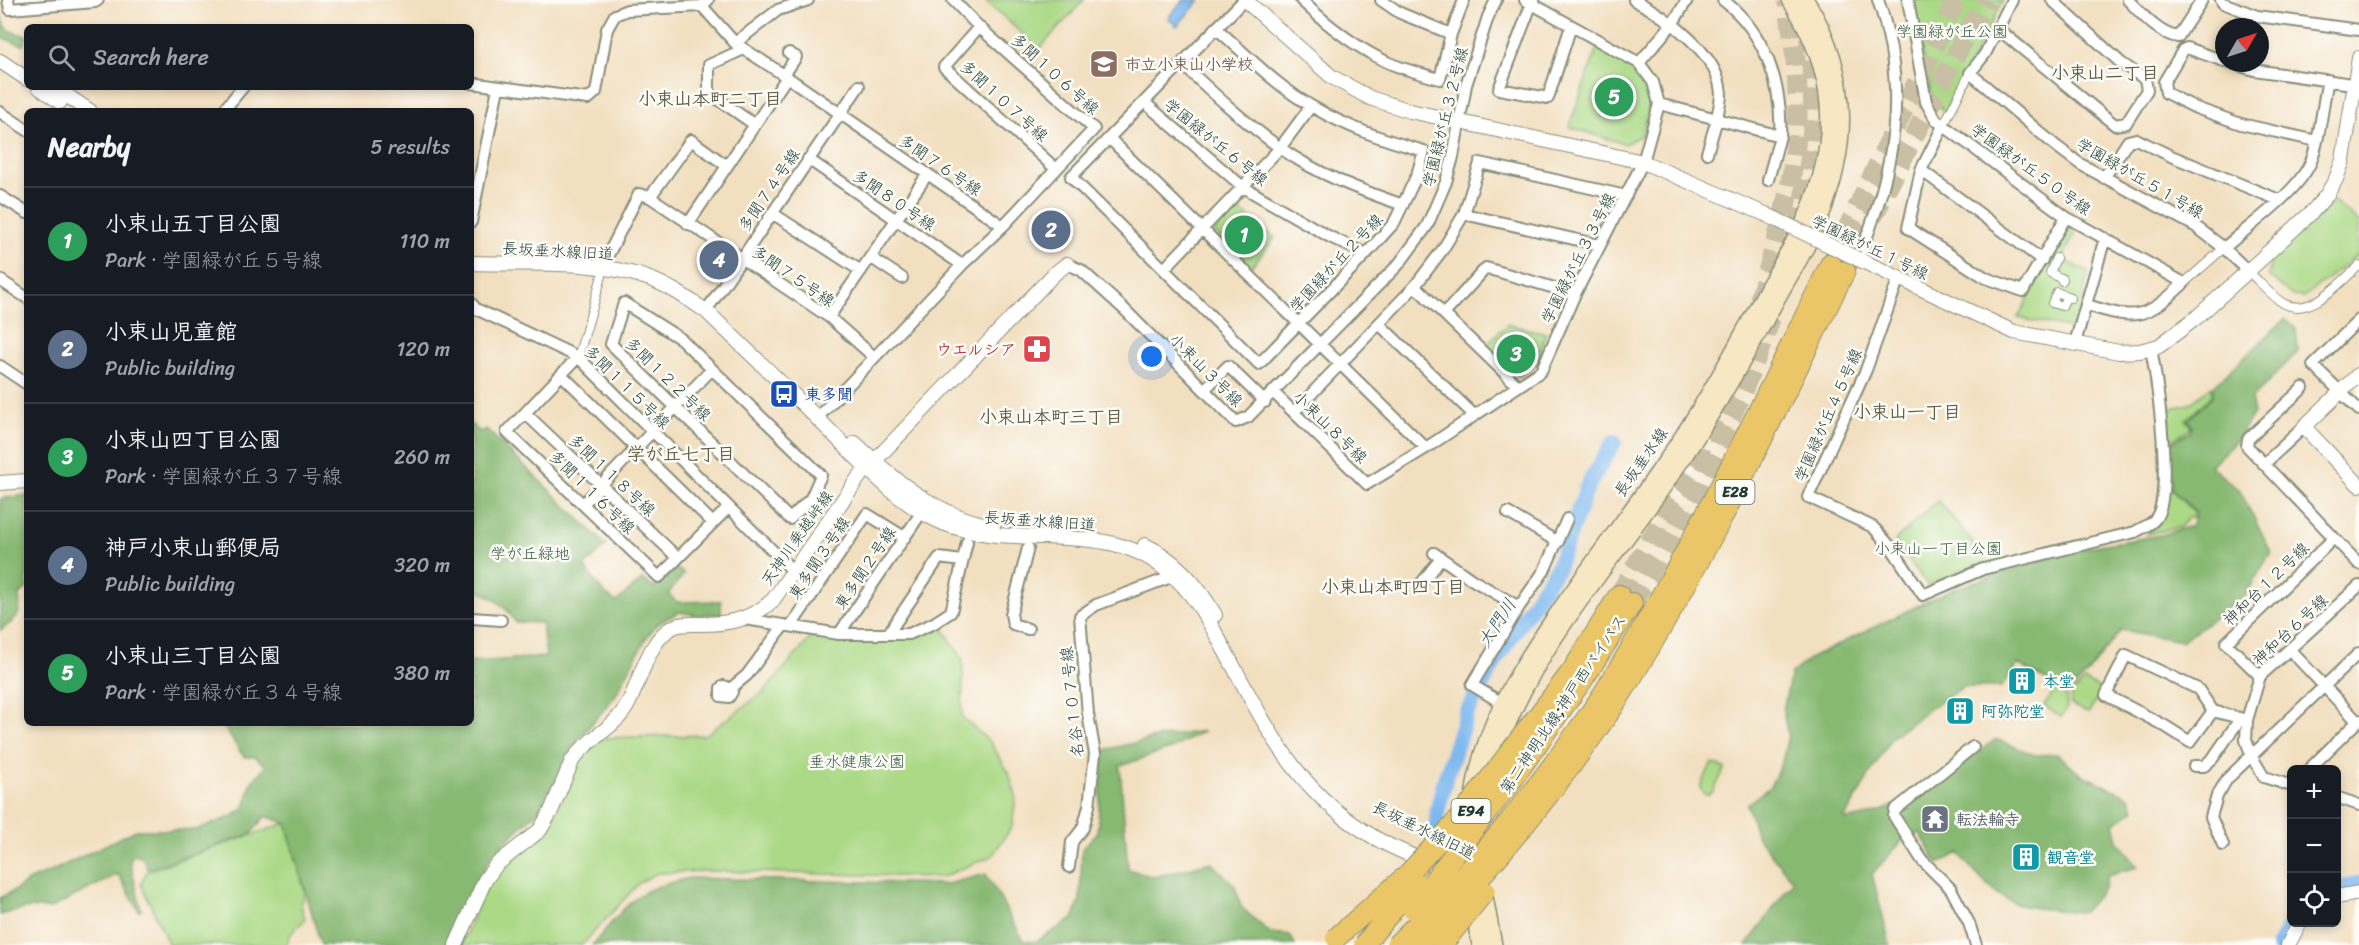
<!DOCTYPE html>
<html lang="en">
<head>
<meta charset="utf-8">
<style>
	body { margin:0; font-family:Sriracha,"Klee One",sans-serif; background:#242831; color:#f1f3f6 }
	.controls { position:absolute; right:18px; bottom:18px; display:grid; overflow:hidden; border-radius:9px; box-shadow:0 3px 9px #0003 }
	.controls button { width:54px; height:54px; display:grid; place-items:center; padding:0; border:0; border-bottom:2px solid #363941; background:#171b24; color:#f1f3f6; font:30px sans-serif }
	.compass { position:absolute; left:2215px; top:18px; width:54px; height:54px; border-radius:50%; background:#171b24; box-shadow:0 3px 9px #0003; rotate:51deg }
	.you { position:absolute; left:1152px; top:357px; width:21px; height:21px; margin:-15px; border:4px solid #fff; border-radius:50%; background:#1a73e8; box-shadow:0 0 0 9px #1a73e833 }
	.badge { display:grid; place-items:center; width:39px; height:39px; border-radius:50%; background:#ea580c; color:#fff; font-size:20px; font-weight:700 }
	.pin { position:absolute; translate:-50% -50%; border:3px solid #fff; box-shadow:0 2px 6px #0006 }
	.list { margin:0; padding:0; list-style:none }
	h2 { display:flex; justify-content:space-between; align-items:center; height:78px; margin:0; padding:0 24px; font-size:26px }
	h2 small { font-size:20px; font-weight:400; color:#9ea1a6 }
	.list li { display:grid; grid-template-columns:39px 1fr auto; gap:18px; align-items:center; box-sizing:border-box; height:108px; padding:0 24px; border-top:2px solid #363941 }
	.list b { display:block; font-size:22px; white-space:nowrap }
	.list p { margin:0; font-size:20px; white-space:nowrap; color:#9ea1a6 }
	.list em { font-size:20px; font-style:normal; color:#9ea1a6 }
	.icon { flex:none; width:33px; height:33px; fill:none; stroke:currentColor; stroke-width:2; stroke-linecap:round; stroke-linejoin:round }
	.map { position:relative; flex:none; width:2359px; height:945px; overflow:hidden }
	.search { position:absolute; background:#171b24; box-shadow:0 3px 9px #0003; left:24px; top:24px; width:450px; height:66px; display:flex; align-items:center; gap:15px; box-sizing:border-box; padding:0 21px; border-radius:9px; color:#9ea1a6; font-size:22px }
	.panel { position:absolute; background:#171b24; box-shadow:0 3px 9px #0003; left:24px; top:108px; width:450px; height:618px; border-radius:9px }
	.map>svg:first-child { display:block }
</style>
</head>
<body>
<div class="map">
<svg width="2359" height="945" viewBox="0 0 2359 945">
	<rect width="100%" height="100%" fill="#fdfcf7"/>
	<filter id="ink" filterUnits="userSpaceOnUse"><feTurbulence type="fractalNoise" baseFrequency=".0167" numOctaves="2"/><feDisplacementMap in="SourceGraphic" scale="12" xChannelSelector="R" yChannelSelector="G"/><feConvolveMatrix kernelMatrix="1 2 1 2 8 2 1 2 1" color-interpolation-filters="sRGB"/></filter>
	<filter id="wash" filterUnits="userSpaceOnUse"><feTurbulence type="fractalNoise" baseFrequency=".008" numOctaves="4" result="noise"/><feDisplacementMap in="SourceGraphic" scale="24" xChannelSelector="R" yChannelSelector="G"/><feGaussianBlur stdDeviation="1.35" result="paint"/><feColorMatrix in="noise" values="0 0 0 0 0 0 0 0 0 0 0 0 0 0 0 0 0 1.4 0 .05"/><feComposite in="paint" operator="in"/></filter>
	<g filter="url(#wash)">
		<rect width="100%" height="100%" fill="#f2dfc0"/>
		<path fill="#abd986" stroke="#658b5d" stroke-width="1.5" d="M985,0H1084L1039,49Z
			M1913,0H2003L1945,113L1931,95Z
			M1598,46C1621,59 1653,75 1649,107C1648,116 1645,126 1642,135L1625,144L1569,127Z
			M2334,201L2359,222V254L2304,297L2293,296L2269,277L2271,259Z
			M1237,208L1275,238L1251,267L1214,232Z
			M2068,223L2078,228L2062,259L2089,273L2076,327L2073,329L2018,318Z
			M1507,324L1546,333L1536,362L1520,376L1514,375L1485,346Z
			M2211,387L2212,395L2186,420L2191,427L2183,434L2168,442L2169,411L2172,408L2190,404Z
			M2168,485L2188,507L2193,510V517L2188,518L2180,527L2146,534C2163,519 2168,507 2168,485Z
			M1938,500L1987,560L1928,586L1895,541Z
			M941,626L963,659L962,717L990,742L1009,773L1016,796L1012,827L992,856L942,877L712,871L657,873L640,882L582,945H461L486,887L500,869L546,833L582,753L604,738L705,735L765,691L812,636L852,642L908,638Z
			M2085,681L2102,690L2089,713L2071,705L2072,693Z
			M2056,689L2067,696V708L2061,717L2044,706Z
			M1712,763L1725,768L1713,792L1707,795L1703,793L1700,787Z
			M286,823L305,893L301,905L305,920C297,927 288,934 287,945H169L141,884L147,871Z"/>
		<path fill="#88b973" stroke="#547b54" stroke-width="1.5" d="M0,9C3,30 6,31 27,36L23,45L0,37Z
			M2285,319L2296,329L2298,352L2251,399L2254,413L2237,440L2210,466L2240,491L2271,552L2245,596L2181,641L2121,630L2086,675L2068,693L2018,664L2001,687H1963L1934,705L1891,738L1844,819C1898,817 1952,769 1996,739L2035,755L2057,754L2080,774L2130,797L2134,810L2114,823L2118,841L2138,867L2107,875L2105,887L2083,912C2068,911 2026,909 2014,903C1993,894 1972,870 1959,853L1938,864L1920,833L1905,838L1872,874L1890,945H1747L1793,881L1757,837L1747,804L1770,787L1782,762L1788,736L1783,710L1791,674L1809,659L1948,591L2057,554L2093,546L2162,535L2191,526L2196,513L2172,489L2171,443L2190,432L2192,426L2188,420L2213,395V387Z
			M471,424L480,432L486,429L606,545L584,567L604,593L616,602L643,579L654,588L676,568L684,574L668,594L677,602L721,601V614L696,615L679,612L657,624L646,638L615,696L573,746L542,807L491,856L445,945H321L286,823L265,816L251,834L147,869L143,857L133,855L130,861L141,910L139,911L118,874L50,909C33,905 17,911 0,915V898L19,888L29,880L50,872L136,830H196L233,816L245,807L251,783L266,766L255,757H244L221,723H471V662L546,657L542,623L515,622C505,603 490,596 471,587Z
			M27,495V588L19,595C22,618 16,618 0,631V499Z
			M1204,731L1173,748L1120,766L1128,869L1154,877L1211,862L1235,886L1241,907L1270,933L1290,935L1295,945H592C608,928 624,904 645,892C658,885 675,882 689,878L947,884L986,874L1024,941L1035,942L1073,919L1080,900L1082,849L1097,833L1104,750L1155,738Z"/>
		<path fill="#7fb9f0" stroke="#4f7b92" stroke-width="1.5" d="M1184,0H1200L1177,26L1168,18Z"/>
		<g fill="none" stroke-linecap="round" stroke-linejoin="round">
			<path stroke="#7fb9f0" stroke-width="16" d="M1436,835L1438,808L1444,783L1467,712L1498,656L1557,568L1588,485L1614,442
				M2336,888L2359,884
				M2279,945L2292,921"/>
		</g>
	</g>
	<g filter="url(#ink)">
		<g fill="none" stroke-linecap="round" stroke-linejoin="round">
			<path stroke="#c8bfa4" stroke-width="20" stroke-dasharray="20 10" stroke-linecap="butt" d="M1797,229C1813,162 1817,107 1809,38
				M1831,263L1956,0
				M1845,271L1965,37L1986,0
				M1759,301C1773,251 1790,201 1795,150C1801,99 1796,50 1787,0
				M1619,595L1681,487L1717,412
				M1632,603C1686,511 1736,419 1771,318"/>
			<g stroke="#888e7a" stroke-width="10">
				<path id="pedestrian" d="M1944,124L1970,73
					M2056,258L2050,273L2063,279L2062,281
					M2248,271C2259,281 2271,296 2283,303C2310,319 2340,282 2359,266
					M2184,283L2224,248
					M2067,296L2062,306L2052,303L2057,292L2071,298
					M578,357L602,276"/>
			</g>
			<g stroke="#888e7a" stroke-width="14">
				<path id="minor" d="M8,0L10,9L95,2L98,0
					M953,0L979,27L1094,129L1003,226
					M1301,0C1327,25 1355,47 1387,62C1404,70 1423,74 1440,79L1451,34L1464,0
					M1381,0L1400,13L1451,34
					M1533,0L1499,89L1548,98L1571,26
					M1634,0C1667,17 1721,55 1721,96C1720,104 1718,112 1717,119L1659,104
					M1908,0L1926,102L1936,120L2066,217L2184,283C2146,319 2136,321 2087,305
					M2012,0L1985,54L1970,73L2056,146L2080,164L2195,226L2224,248L2248,271
					M2128,0C2141,13 2158,34 2178,37L2202,0
					M2221,0L2223,3L2257,16L2359,30
					M702,6L735,43
					M979,27L944,67L1056,169
					M1216,28C1247,55 1277,87 1313,107C1348,128 1385,140 1424,151L1417,175L1394,223L1366,254L1259,364L1071,177C1129,117 1186,59 1244,0
					M1997,28L2115,125L2126,123L2147,90L2145,79L2121,63L2052,0
					M744,49L735,43L778,10L808,0
					M2224,61L2187,48L2183,50L2164,82L2166,93L2196,108L2241,124L2317,141
					M1639,63L1673,23L1687,0
					M2231,63L2254,70L2359,85
					M1182,64C1213,93 1244,122 1279,147C1316,174 1360,190 1403,205
					M784,75L796,57L789,53
					M471,83L588,99L596,92L607,29L615,15L627,10L702,6L708,0
					M1144,102L1243,187L1330,237L1366,254
					M223,111L243,87
					M0,112L27,130
					M1944,124L1921,170L1908,228L1986,278L2023,291L2066,217
					M755,125L709,93V65L744,49L787,77
					M1109,138L1426,448L1541,371L1575,294L1643,162L1659,104L1653,82L1639,63L1525,0
					M1707,153L1717,119L1780,136C1783,85 1765,32 1723,0
					M808,159L962,265
					M1921,170L2042,260
					M2104,178L2128,141L2136,139L2171,156L2279,200
					M1768,180L1780,136
					M0,196L27,213
					M650,197L691,140L727,166
					M772,213L861,271
					M1464,214L1600,245
					M471,222L498,88
					M688,224L787,77L1003,226L962,265L817,418
					M2224,248C2250,225 2301,190 2312,159C2321,134 2322,106 2328,80
					M870,257L902,278
					M1858,259C1894,173 1910,91 1878,0
					M1067,264L1081,270L1125,310L1236,422L1248,417L1399,264L1427,226L1446,182L1453,157L1466,85L1488,17L1496,0
					M602,267L639,194L650,197L829,317L874,357
					M1164,269L1280,148L1311,106
					M0,280L27,298
					M1898,280L1866,370L1808,497L1873,527L1891,547L1923,595L1983,569L2135,532C2141,528 2151,525 2155,519C2174,499 2157,378 2151,349
					M1415,286L1518,386
					M471,303L476,309L578,357L793,571
					M624,303L681,339L821,475L811,498L790,519L611,344Z
					M706,311L859,86
					M1445,313L1486,268L1575,294
					M829,317L927,175
					M2359,320L2313,365L2359,410
					M1379,324L1474,415
					M2075,343L2105,238
					M578,357L507,432L659,577L728,508
					M0,366L27,384
					M562,375L713,523
					M1204,390L1228,366L1265,402
					M1274,393L1367,484L1426,448
					M1294,412L1415,286L1443,249L1464,214L1480,163L1626,196
					M525,413L678,558
					M2304,427L2264,464L2359,564
					M2264,464L2247,446L2248,439L2303,388
					M583,504L712,369
					M1508,513L1558,542
					M1434,553L1471,579L1519,607
					M1420,585L1441,558
					M471,618L501,620
					M745,619L839,634H909L934,623L951,612L967,542
					M791,626L867,514L904,537
					M1028,629L1013,624L1011,614L1028,548
					M839,634L917,519
					M888,634L939,558L962,561
					M2290,650L2357,721
					M2260,676L2226,643L2334,538
					M730,689L724,686L721,688V696L729,697L732,692L730,689L747,675L784,625
					M1502,703L1472,685L1519,607L1544,571L1567,519
					M2213,711L2198,689L2126,655L2106,695L2165,726L2190,742L2213,711L2247,720
					M1973,747L1895,810L1894,816L1922,860L1951,889L1969,923L1976,945
					M2194,766H2204L2213,758L2240,719
					M2308,770L2359,720
					M2292,786L2264,777L2252,757L2246,740L2247,720L2260,676L2359,586
					M2336,797L2359,805
					M2223,845L2211,817L2217,796L2227,779L2359,653
					M1069,867L1072,842L1083,828L1089,806L1095,754L1088,714L1080,616L1096,605L1179,574"/>
			</g>
			<g stroke="#888e7a" stroke-width="16">
				<path id="tertiary" d="M1245,0L1332,77L1370,98L1410,111L1643,162L1765,214
					M0,61L27,79
					M39,87L60,102
					M54,87L90,111
					M1858,259L2014,332L2119,352L2140,351L2159,346L2196,318L2248,271L2312,212L2326,196L2336,179L2343,160L2359,58
					M471,263C530,265 594,258 650,279C671,287 688,299 706,311C747,350 787,388 826,427C861,461 897,504 943,523C1015,552 1102,517 1165,569C1199,595 1217,637 1237,673C1275,744 1305,798 1377,839C1400,852 1425,861 1448,871
					M2359,374L2304,427L2359,485
					M855,443C895,481 938,517 993,526
					M0,483L27,481
					M1145,545C1176,560 1198,585 1215,615
					M2336,897L2359,893
					M456,945L485,880L496,865L540,830L551,811L572,761C586,739 614,729 627,706C640,683 648,639 673,627C681,623 691,624 701,624C729,624 751,620 773,600L859,477L1054,274L1067,264
					M2288,945L2300,922"/>
			</g>
			<g stroke="#888e7a" stroke-width="18">
				<path id="secondary" d="M1492,773C1517,666 1605,572 1666,483C1708,423 1744,361 1778,297C1792,272 1808,247 1819,221C1851,145 1851,71 1806,0
					M1473,798C1481,728 1520,667 1559,611C1590,566 1623,522 1654,478C1697,418 1733,353 1768,287C1781,264 1796,240 1807,215C1840,137 1836,72 1790,0
					M1483,886L1494,945
					M1471,900L1480,945"/>
			</g>
			<g stroke="#888e7a" stroke-width="22">
				<path id="motorway" d="M1572,671L1619,595
					M1583,679L1632,603
					M1600,699C1688,559 1758,412 1831,263
					M1613,707C1702,569 1772,419 1845,271"/>
			</g>
			<use href="#pedestrian" stroke="#fff" stroke-width="8"/>
			<use href="#minor" stroke="#fff" stroke-width="10"/>
			<use href="#tertiary" stroke="#fff" stroke-width="14"/>
			<use href="#secondary" stroke="#f7e8c3" stroke-width="15"/>
			<use href="#motorway" stroke="#ebc669" stroke-width="20"/>
			<g stroke="#888e7a" stroke-width="16" stroke-linecap="butt">
				<path id="tertiary-bridge" d="M1765,214L1858,259"/>
			</g>
			<g stroke="#888e7a" stroke-width="22" stroke-linecap="butt">
				<path id="motorway-bridge" d="M1412,908L1510,783L1583,679
					M1336,938L1407,875L1458,820L1572,671
					M1364,945L1415,882
					M1396,945C1474,871 1539,787 1600,699
					M1418,945C1491,869 1553,794 1613,707
					M1442,945L1485,891"/>
			</g>
			<use href="#tertiary-bridge" stroke="#fff" stroke-width="14"/>
			<use href="#motorway-bridge" stroke="#ebc669" stroke-width="20"/>
		</g>
	</g>
	<defs>
		<g id="school-square" transform="scale(1.5)"><rect x="-9" y="-9" width="18" height="18" rx="4" fill="#8d6e63" stroke="#fdfcf7"/><path d="M0-5L7-2L0 1L-7-2ZM-4 1L0 2.5L4 1V4Q0 6-4 4Z" fill="#fff"/></g>
		<g id="pharmacy-square" transform="scale(1.5)"><rect x="-9" y="-9" width="18" height="18" rx="4" fill="#e0444e" stroke="#fdfcf7"/><path d="M-2-6h4v4h4v4h-4v4h-4v-4h-4v-4h4Z" fill="#fff"/></g>
		<g id="bus-square" transform="scale(1.5)"><rect x="-9" y="-9" width="18" height="18" rx="4" fill="#1a4fb4" stroke="#fdfcf7"/><path d="M-5-6H5V4H4V6H2V4H-2V6H-4V4H-5ZM-3.5-4V0h7V-4ZM-3.5 1.2v1.5H-2V1.2ZM2 1.2v1.5H3.5V1.2Z" fill="#fff"/></g>
		<g id="building-square" transform="scale(1.5)"><rect x="-9" y="-9" width="18" height="18" rx="4" fill="#0f9aa8" stroke="#fdfcf7"/><path d="M-4-6H4V6H1V3H-1V6H-4ZM-2.5-4.3h1.7v1.8h-1.7ZM.8-4.3h1.7v1.8H.8ZM-2.5-1h1.7V.8h-1.7ZM.8-1h1.7V.8H.8Z" fill="#fff"/></g>
		<g id="temple-square" transform="scale(1.5)"><rect x="-9" y="-9" width="18" height="18" rx="4" fill="#6b7280" stroke="#fdfcf7"/><path d="M0-6L5-2H3V0L6.5 2.5H4V6H1.5V3h-3V6H-4V2.5H-6.5L-3 0V-2H-5Z" fill="#fff"/></g>
	</defs>
	<g fill-rule="evenodd">
		<use href="#school-square" x="1104" y="64"/>
		<use href="#pharmacy-square" x="1037" y="349"/>
		<use href="#bus-square" x="784" y="394"/>
		<use href="#building-square" x="2022" y="681"/>
		<use href="#building-square" x="1960" y="711"/>
		<use href="#temple-square" x="1935" y="819"/>
		<use href="#building-square" x="2026" y="857"/>
	</g>
	<g text-anchor="middle" dominant-baseline="central" stroke-width="5" stroke-linejoin="round" paint-order="stroke">
		<g fill="#fdfcf7" stroke="#62766e" stroke-width="1.5">
			<rect x="1715.5" y="480" width="39" height="24" rx="4.5"/>
			<rect x="1451.5" y="799" width="39" height="24" rx="4.5"/>
		</g>
		<g font-size="15" font-weight="bold" fill="#1f3d34">
			<text x="1735" y="492">E28</text>
			<text x="1471" y="811">E94</text>
		</g>
		<g font-size="16" fill="#3b5c44" stroke="#fdfcf7">
			<text x="1952" y="31">学園緑が丘公園</text>
			<text x="1938" y="548">小束山一丁目公園</text>
			<text x="530" y="553">学が丘緑地</text>
			<text x="857" y="761">垂水健康公園</text>
		</g>
		<g font-size="16" font-weight="bold" fill="#785e54" stroke="#fdfcf7" text-anchor="start">
			<text x="1125" y="64">市立小束山小学校</text>
		</g>
		<g font-size="16" fill="#1f3d34" stroke="#fdfcf7">
			<text transform="translate(1055 74) rotate(42)">多聞１０６号線</text>
			<text transform="translate(1004 101) rotate(42)">多聞１０７号線</text>
			<text transform="translate(1445 117) rotate(-76)">学園緑が丘３２号線</text>
			<text transform="translate(1216 142) rotate(39)">学園緑が丘６号線</text>
			<text transform="translate(940 165) rotate(34)">多聞７６号線</text>
			<text transform="translate(2031 169) rotate(36)">学園緑が丘５０号線</text>
			<text transform="translate(2140 178) rotate(30)">学園緑が丘５１号線</text>
			<text transform="translate(769 190) rotate(-56)">多聞７４号線</text>
			<text transform="translate(894 200) rotate(34)">多聞８０号線</text>
			<text transform="translate(1870 247) rotate(26)">学園緑が丘１号線</text>
			<text transform="translate(558 251) rotate(3)">長坂垂水線旧道</text>
			<text transform="translate(1578 258) rotate(-63)">学園緑が丘３３号線</text>
			<text transform="translate(1336 263) rotate(-47)">学園緑が丘２号線</text>
			<text transform="translate(793 276) rotate(34)">多聞７５号線</text>
			<text transform="translate(1206 370) rotate(45)">小束山３号線</text>
			<text transform="translate(668 379) rotate(44)">多聞１２２号線</text>
			<text transform="translate(627 387) rotate(44)">多聞１１５号線</text>
			<text transform="translate(1828 415) rotate(-66)">学園緑が丘４５号線</text>
			<text transform="translate(1330 427) rotate(44)">小束山８号線</text>
			<text transform="translate(1641 462) rotate(-55)">長坂垂水線</text>
			<text transform="translate(612 475) rotate(43)">多聞１１８号線</text>
			<text transform="translate(592 492) rotate(44)">多聞１１６号線</text>
			<text transform="translate(1040 521) rotate(4)">長坂垂水線旧道</text>
			<text transform="translate(797 538) rotate(-55)">天神川乗越峠線</text>
			<text transform="translate(819 558) rotate(-56)">東多聞３号線</text>
			<text transform="translate(865 568) rotate(-56)">東多聞２号線</text>
			<text transform="translate(2266 584) rotate(-44)">神和台１２号線</text>
			<text transform="translate(2290 630) rotate(-43)">神和台６号線</text>
			<text transform="translate(1072 702) rotate(-96)">名谷１０７号線</text>
			<text transform="translate(1563 704) rotate(-56)">第二神明北線;神戸西バイパス</text>
			<text transform="translate(1424 830) rotate(26)">長坂垂水線旧道</text>
		</g>
		<g font-size="16" font-weight="bold" fill="#be3a42" stroke="#fdfcf7" text-anchor="end">
			<text x="1016" y="349">ウエルシア</text>
		</g>
		<g font-size="16" font-weight="bold" fill="#164399" stroke="#fdfcf7" text-anchor="start">
			<text x="805" y="394">東多聞</text>
		</g>
		<g font-size="16" font-weight="bold" fill="#0d838f" stroke="#fdfcf7" text-anchor="start">
			<text x="2043" y="681">本堂</text>
			<text x="1981" y="711">阿弥陀堂</text>
			<text x="2047" y="857">観音堂</text>
		</g>
		<g font-size="16" font-weight="bold" fill="#5b616d" stroke="#fdfcf7" text-anchor="start">
			<text x="1956" y="819">転法輪寺</text>
		</g>
		<g font-size="18" font-weight="bold" fill="#5f5f47" stroke="#fdfcf7">
			<text x="2105" y="73">小束山二丁目</text>
			<text x="710" y="99">小束山本町二丁目</text>
			<text x="1907" y="412">小束山一丁目</text>
			<text x="1051" y="417">小束山本町三丁目</text>
			<text x="681" y="454">学が丘七丁目</text>
			<text x="1393" y="587">小束山本町四丁目</text>
		</g>
		<g font-size="18" font-style="italic" fill="#375c63" stroke="#fdfcf7">
			<text transform="translate(1497 623) rotate(-57)">大門川</text>
		</g>
	</g>
</svg>
<div class="controls">
<button>+</button>
<button>−</button>
<button><svg class="icon" aria-label="locate" viewBox="0 0 24 24"><circle cx="12" cy="12" r="6"/><path d="M12 2v4M12 18v4M2 12h4M18 12h4"/></svg></button>
</div>
<svg class="compass" viewBox="-18 -18 36 36"><path d="M0-13l5 13h-10z" fill="#e53935"/><path d="M0 13l5-13h-10z" fill="#9ea1a6"/></svg>
<div class="you"></div>
<div class="pin badge" style="left:1244px;top:235px;background:#2e9e5b">1</div>
<div class="pin badge" style="left:1051px;top:230px;background:#5c6f8a">2</div>
<div class="pin badge" style="left:1516px;top:354px;background:#2e9e5b">3</div>
<div class="pin badge" style="left:719px;top:260px;background:#5c6f8a">4</div>
<div class="pin badge" style="left:1614px;top:97px;background:#2e9e5b">5</div>
<div class="search"><svg class="icon" aria-label="search" viewBox="0 0 24 24"><circle cx="10" cy="10" r="6"/><path d="M15 15l6 6"/></svg>Search here</div>
<section class="panel">
<h2>Nearby<small>5 results</small></h2>
<ul class="list">
<li><span class="badge" style="background:#2e9e5b">1</span><div><b>小束山五丁目公園</b><p>Park · 学園緑が丘５号線</p></div><em>110 m</em></li>
<li><span class="badge" style="background:#5c6f8a">2</span><div><b>小束山児童館</b><p>Public building</p></div><em>120 m</em></li>
<li><span class="badge" style="background:#2e9e5b">3</span><div><b>小束山四丁目公園</b><p>Park · 学園緑が丘３７号線</p></div><em>260 m</em></li>
<li><span class="badge" style="background:#5c6f8a">4</span><div><b>神戸小束山郵便局</b><p>Public building</p></div><em>320 m</em></li>
<li><span class="badge" style="background:#2e9e5b">5</span><div><b>小束山三丁目公園</b><p>Park · 学園緑が丘３４号線</p></div><em>380 m</em></li>
</ul>
</section>
</div>
</body>
</html>
